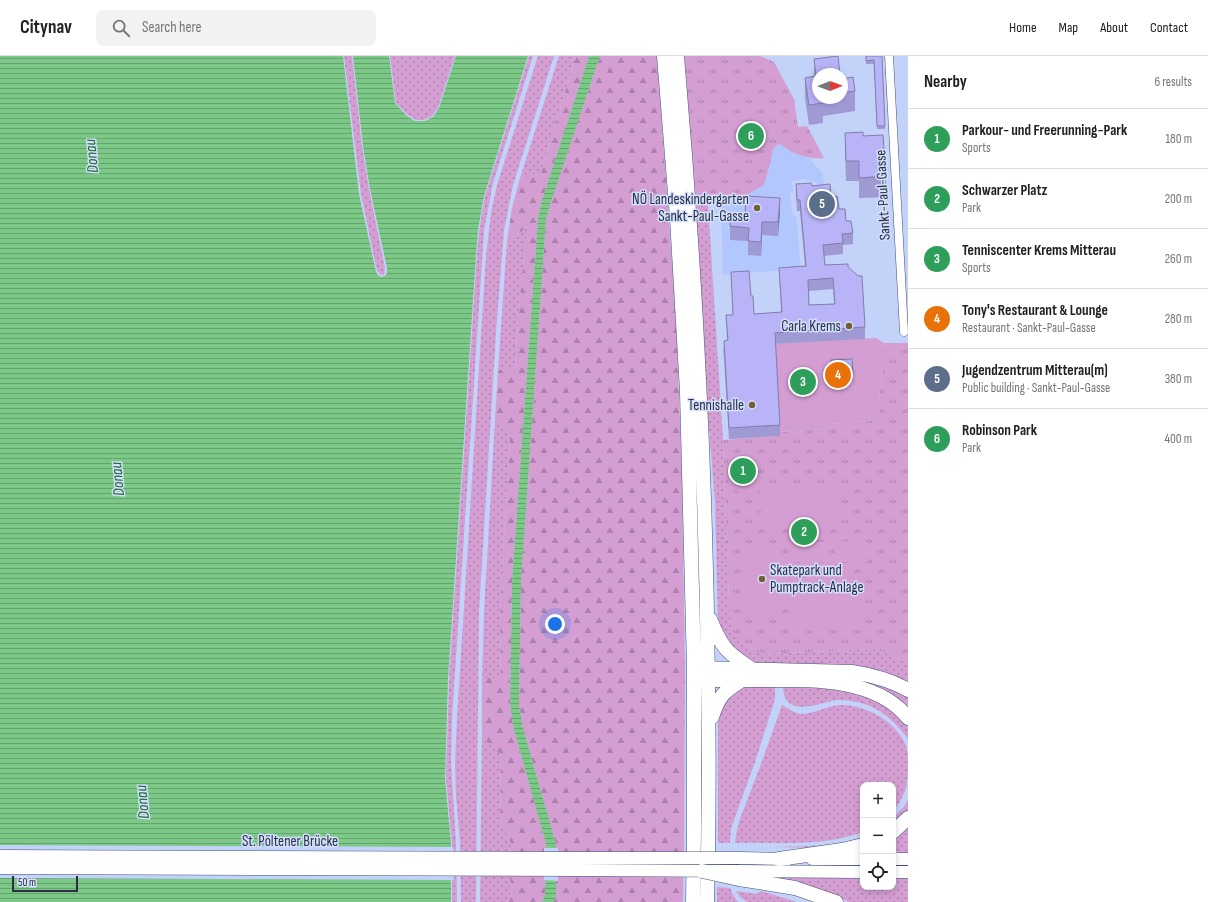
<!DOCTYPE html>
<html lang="en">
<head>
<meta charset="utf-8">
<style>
	body { margin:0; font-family:"Sofia Sans Condensed",sans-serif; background:#f2f2f2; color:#202124 }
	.controls { position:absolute; right:12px; bottom:12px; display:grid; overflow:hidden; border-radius:8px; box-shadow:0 2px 6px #0003 }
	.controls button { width:36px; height:36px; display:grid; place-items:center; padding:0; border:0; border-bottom:1px solid #e0e0e0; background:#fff; color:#202124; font:20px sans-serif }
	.compass { position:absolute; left:812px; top:12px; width:36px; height:36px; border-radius:50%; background:#fff; box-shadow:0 2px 6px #0003; rotate:89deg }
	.scale { position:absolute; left:12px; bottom:10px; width:66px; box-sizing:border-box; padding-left:4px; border:2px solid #293042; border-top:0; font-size:11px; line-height:14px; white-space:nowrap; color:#293042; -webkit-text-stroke:3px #d3dffc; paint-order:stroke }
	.you { position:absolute; left:555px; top:568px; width:14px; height:14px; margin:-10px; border:3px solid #fff; border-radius:50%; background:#1a73e8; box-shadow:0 0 0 6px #1a73e833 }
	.badge { display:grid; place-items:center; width:26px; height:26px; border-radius:50%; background:#74602f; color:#fff; font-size:13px; font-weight:700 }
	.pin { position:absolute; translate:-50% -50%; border:2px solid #fff; box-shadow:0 1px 4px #0006 }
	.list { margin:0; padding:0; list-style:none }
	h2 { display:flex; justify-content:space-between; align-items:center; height:52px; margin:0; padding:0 16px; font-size:17px }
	h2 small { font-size:13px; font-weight:400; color:#757577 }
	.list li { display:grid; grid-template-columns:26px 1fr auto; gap:12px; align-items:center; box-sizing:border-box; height:60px; padding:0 16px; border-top:1px solid #e0e0e0 }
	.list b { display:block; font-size:15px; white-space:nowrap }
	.list p { margin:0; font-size:13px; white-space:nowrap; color:#757577 }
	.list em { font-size:13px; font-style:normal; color:#757577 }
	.icon { flex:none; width:22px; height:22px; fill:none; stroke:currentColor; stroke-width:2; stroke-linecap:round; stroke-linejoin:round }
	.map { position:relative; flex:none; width:908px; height:846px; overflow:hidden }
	header { display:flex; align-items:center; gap:24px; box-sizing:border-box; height:56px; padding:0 20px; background:#fff; border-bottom:1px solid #e0e0e0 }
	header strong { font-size:19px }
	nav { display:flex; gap:22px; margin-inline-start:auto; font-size:14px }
	.search { width:280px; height:36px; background:#f2f2f2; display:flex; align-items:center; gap:10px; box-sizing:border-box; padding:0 14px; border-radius:8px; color:#757577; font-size:15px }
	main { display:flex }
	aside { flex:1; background:#fff }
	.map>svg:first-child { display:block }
</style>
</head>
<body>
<header>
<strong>Citynav</strong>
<div class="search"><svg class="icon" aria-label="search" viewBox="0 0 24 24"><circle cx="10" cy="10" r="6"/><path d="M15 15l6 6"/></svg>Search here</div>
<nav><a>Home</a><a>Map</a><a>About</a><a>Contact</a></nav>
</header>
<main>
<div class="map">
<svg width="908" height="846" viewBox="0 0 908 846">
	<defs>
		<pattern id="grass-dots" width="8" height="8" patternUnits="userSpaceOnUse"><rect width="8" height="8" fill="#d49ed2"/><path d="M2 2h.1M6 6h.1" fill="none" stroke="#ac81ac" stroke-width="1.8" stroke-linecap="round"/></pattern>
		<pattern id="forest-firs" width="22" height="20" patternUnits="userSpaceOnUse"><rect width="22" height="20" fill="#d49ed2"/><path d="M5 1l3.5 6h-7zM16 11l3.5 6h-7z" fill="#ac81ac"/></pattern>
		<pattern id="park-tufts" width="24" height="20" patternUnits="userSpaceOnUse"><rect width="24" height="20" fill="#d49ed2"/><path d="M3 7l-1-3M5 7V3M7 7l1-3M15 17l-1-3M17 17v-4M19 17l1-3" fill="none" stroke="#ac81ac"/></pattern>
		<pattern id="water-rules" width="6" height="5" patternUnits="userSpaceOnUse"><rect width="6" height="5" fill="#7cc887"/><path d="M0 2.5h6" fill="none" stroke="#66a370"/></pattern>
	</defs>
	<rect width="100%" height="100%" fill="#c2d2f8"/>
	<path fill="#b2c7fd" d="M778,88H781L792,96L810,103L823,118L824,130L805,123L792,125L793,135L790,136L793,160H796L801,213L723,219L721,144L747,139L764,129L770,108L773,93Z"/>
	<path fill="url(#grass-dots)" d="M344,0H352L362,90L369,133L385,212L384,219H381L377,215L361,138Z
		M390,0H455L438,52L432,60L424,64H416L408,59L396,47Z
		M529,0H533L493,127L484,175L452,662L451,707L456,785L457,846H452V787L446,723L449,623L477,199L479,175L485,140Z
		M538,0H554L513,129L504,174L496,277L479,556L476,846H461L460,785L456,740L455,707L457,662L486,200L491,157L497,129Z
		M559,0H576L540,118L525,119L520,122Z
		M708,148L723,384L729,547C732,576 734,589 765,598L873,593L886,597L908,608V629L761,609L751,606L730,591L718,567L715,446L705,321L695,150Z
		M528,171C521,218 518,265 515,312H503L498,314L507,185Z
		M495,364L510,381L502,514L500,568L501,622H485L482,625L484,556Z
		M719,617L869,623L908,639V654L890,640Z
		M775,629V643L755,706L735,761L731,773L730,787H718V661L724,643L741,632Z
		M783,629H813L875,642L908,668V683C894,664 876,648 851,645C846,644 841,644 836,644C816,648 783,663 783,629Z
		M782,649C788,652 793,657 801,658C814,658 826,650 840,649C868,648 908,671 908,702C908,729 908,735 893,756V729H863V776C823,791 777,786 735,787L737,774L740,763L761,708Z
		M482,681L501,699L500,764L511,787L510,846H480Z
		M908,743V755L893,770V762L906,748Z
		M908,770V797H900L893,793V782Z
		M863,781V785L824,792L775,791C804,790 835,791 863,781Z
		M776,821H863V831H893V821H908V846H849L838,841L770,822Z
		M717,831L730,832L733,839L738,846H717Z
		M736,835L757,838L761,835L797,846H747L740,841Z"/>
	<path fill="url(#forest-firs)" d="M576,0H589L541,147L538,162L512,525L510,649L514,674L546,788L545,838L542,846H510L511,787L500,764L501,699L482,681V625L485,622H501L500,568L502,514L510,381L495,364L498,315L503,312H515C518,265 521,218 528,171L507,185L512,152L520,122L525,119L540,118Z
		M600,0H657L676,261L682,419L685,619L684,787L683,846H553L556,840V788L523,672L519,649L521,526L546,164L550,149Z"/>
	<path fill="url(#park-tufts)" d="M684,0H760L774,6L794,43L798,71L807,70L824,102C812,103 803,101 792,96C787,93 783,89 778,88L773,93L770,108L764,129L747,139L721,144L708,148L695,150Z
		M884,287H908V608L886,597L873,593L765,598C733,589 732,577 729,547L723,384L780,380V376L829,373V368L879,364V346Z"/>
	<path fill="#d49ed2" d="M876,282L884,287L879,346V364L829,368V373L780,376V380L729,383L723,291Z
		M736,403H743L749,404L753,425L756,427V435L737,436Z
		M839,430L841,469L761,473L760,433Z
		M835,485L868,486V506H835Z
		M792,486H825V506H792Z
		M741,487H782V558L742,559Z
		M863,523V574L790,575L789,524Z"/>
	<path fill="url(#water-rules)" d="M0,0H343L359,138L376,216L378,219L381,221L385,220L387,217V212L370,133L363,90L353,0H389L395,47L407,60L415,65H425L433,61L439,52L456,0H528L484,140L478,174L476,199L448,623L445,723L451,787V846H0Z
		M589,0H600L550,149L546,164L521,526L519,649L523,672L556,788V840L553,846H542L545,838L546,788L514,674L510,649L512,525L538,162L541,147Z"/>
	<path fill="#c2d2f8" d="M0,789L453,791L454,824L0,822Z
		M544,792H558V825L544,824Z"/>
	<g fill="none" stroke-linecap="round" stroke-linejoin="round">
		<g stroke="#425179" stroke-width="9">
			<path id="street" d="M889,0L904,276"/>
		</g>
		<g stroke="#425179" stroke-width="13">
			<path id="primary" d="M0,800L579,802
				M739,802L788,803
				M812,803H863
				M893,803H908
				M0,812L579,814
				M739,815L863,816
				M893,816H908"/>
		</g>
		<g stroke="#425179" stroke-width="15">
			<path id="highway" d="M664,0L677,162L687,336L694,612V775L693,846
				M677,0C695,208 706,416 708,625C709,698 709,772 707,846
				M710,563C722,592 726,596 752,613
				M698,612L852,616C871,619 891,624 908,634
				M698,624C719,624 739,624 759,624C807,624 875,620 908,662
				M712,661C719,640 723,636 742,624
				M893,776L908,762
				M779,803L842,794L863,789
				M739,823L795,832L836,846"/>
		</g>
		<use href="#street" stroke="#fff" stroke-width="8"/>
		<use href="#primary" stroke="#fff" stroke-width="12"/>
		<use href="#highway" stroke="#fff" stroke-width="14"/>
		<g stroke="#425179" stroke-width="13" stroke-linecap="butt">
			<path id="primary-bridge" d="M579,802H739
				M579,814L739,815"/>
		</g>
		<g stroke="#425179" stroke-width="15" stroke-linecap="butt">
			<path id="highway-bridge" d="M702,815L739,823"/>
		</g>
		<use href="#primary-bridge" stroke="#fff" stroke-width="12"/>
		<use href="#highway-bridge" stroke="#fff" stroke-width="14"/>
	</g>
	<path fill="#9f9ad4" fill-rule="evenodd" d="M836,0L818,42H842V23L855,35V55L823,60V67L809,69L805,42V22L814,20V3Z
		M866,0H882L885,73H877L874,8H866Z
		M845,77L863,80L886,120V141L859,142V125H846L845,97Z
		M796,128L812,130L831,141L853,177V188L843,189V198L824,200L825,209L848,211L865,271V283L775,288L780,369V380L729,383L724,296V285L727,284L726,259H733L731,216L751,240L754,258L781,256L779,212L805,210L800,155H797L796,140ZM833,233L834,248L809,249V235Z
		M780,156L778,180L762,179L761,200L748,199V185L730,184V170Z
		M831,304L853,318V325L832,327Z"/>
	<path fill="#827dad" d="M780,142V156L778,180V166Z
		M762,166V179L761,200V186Z"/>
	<path fill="#b9b3f7" stroke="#827dad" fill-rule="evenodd" d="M838,0L840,18H818V42H823V47L809,49L805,22L816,20L814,3Z
		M866,0H882L885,70H877L874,4L866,5Z
		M853,21L855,35L842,37V23Z
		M863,76V80L883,79L886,120L859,122V105H846L845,77Z
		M811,127L812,130L830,128L831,141L837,140L839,153H845L846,165H851L853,177L842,178L843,187L823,189L825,209L848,208V211L858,220H862L865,271L775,277L780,369L729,372L724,285L728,284L726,259H733L731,216L749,215L751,240H753L754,258L782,256L779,212L806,210L800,144H797L796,128ZM833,222L835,248L809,249L808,224Z
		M746,140L780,142L778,166H762L761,186L748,185L749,172L730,170L731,158H745Z
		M852,303L853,318L832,320L831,304Z"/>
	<g fill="#74602f" stroke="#d3dffc" stroke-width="1.5">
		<circle cx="757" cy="152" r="4"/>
		<circle cx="849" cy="270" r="4"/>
		<circle cx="752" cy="349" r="4"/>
		<circle cx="762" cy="523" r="4"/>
	</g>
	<g text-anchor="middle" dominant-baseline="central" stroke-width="3" stroke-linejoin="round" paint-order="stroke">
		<g font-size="15" fill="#293042" stroke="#d3dffc">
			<text transform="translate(883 139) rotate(-93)">Sankt-Paul-Gasse</text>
			<text x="290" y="785">St. Pöltener Brücke</text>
		</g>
		<g font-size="15" fill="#293042" stroke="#d3dffc" text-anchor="end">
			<text x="749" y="143">NÖ Landeskindergarten<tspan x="749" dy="17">Sankt-Paul-Gasse</tspan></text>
			<text x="841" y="270">Carla Krems</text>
			<text x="744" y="349">Tennishalle</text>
			<text x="770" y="514" text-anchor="start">Skatepark und<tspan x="770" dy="17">Pumptrack-Anlage</tspan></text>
		</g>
		<g font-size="16" font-style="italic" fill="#15662b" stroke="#d3dffc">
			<text transform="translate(92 100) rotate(-95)">Donau</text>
			<text transform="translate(118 423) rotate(-95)">Donau</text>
			<text transform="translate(143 746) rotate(-95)">Donau</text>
		</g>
	</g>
</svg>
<div class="controls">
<button>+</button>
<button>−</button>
<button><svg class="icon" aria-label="locate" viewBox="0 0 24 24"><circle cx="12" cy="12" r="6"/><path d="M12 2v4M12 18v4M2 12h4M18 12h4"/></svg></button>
</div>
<svg class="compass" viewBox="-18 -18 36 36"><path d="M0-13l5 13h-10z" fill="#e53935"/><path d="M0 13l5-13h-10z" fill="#757577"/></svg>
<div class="scale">50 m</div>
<div class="you"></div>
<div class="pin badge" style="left:743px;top:415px;background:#2e9e5b">1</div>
<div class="pin badge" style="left:804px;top:476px;background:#2e9e5b">2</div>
<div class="pin badge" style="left:803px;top:326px;background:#2e9e5b">3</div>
<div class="pin badge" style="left:838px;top:319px;background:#e8710a">4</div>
<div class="pin badge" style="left:822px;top:148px;background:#5c6f8a">5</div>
<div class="pin badge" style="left:751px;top:80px;background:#2e9e5b">6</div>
</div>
<aside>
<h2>Nearby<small>6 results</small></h2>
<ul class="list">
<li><span class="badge" style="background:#2e9e5b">1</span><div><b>Parkour- und Freerunning-Park</b><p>Sports</p></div><em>180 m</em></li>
<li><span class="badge" style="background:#2e9e5b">2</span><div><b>Schwarzer Platz</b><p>Park</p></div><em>200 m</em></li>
<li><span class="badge" style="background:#2e9e5b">3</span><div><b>Tenniscenter Krems Mitterau</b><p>Sports</p></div><em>260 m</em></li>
<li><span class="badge" style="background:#e8710a">4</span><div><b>Tony's Restaurant &amp; Lounge</b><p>Restaurant · Sankt-Paul-Gasse</p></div><em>280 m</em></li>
<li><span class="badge" style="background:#5c6f8a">5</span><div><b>Jugendzentrum Mitterau(m)</b><p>Public building · Sankt-Paul-Gasse</p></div><em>380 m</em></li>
<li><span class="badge" style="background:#2e9e5b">6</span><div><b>Robinson Park</b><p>Park</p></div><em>400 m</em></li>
</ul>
</aside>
</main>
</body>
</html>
